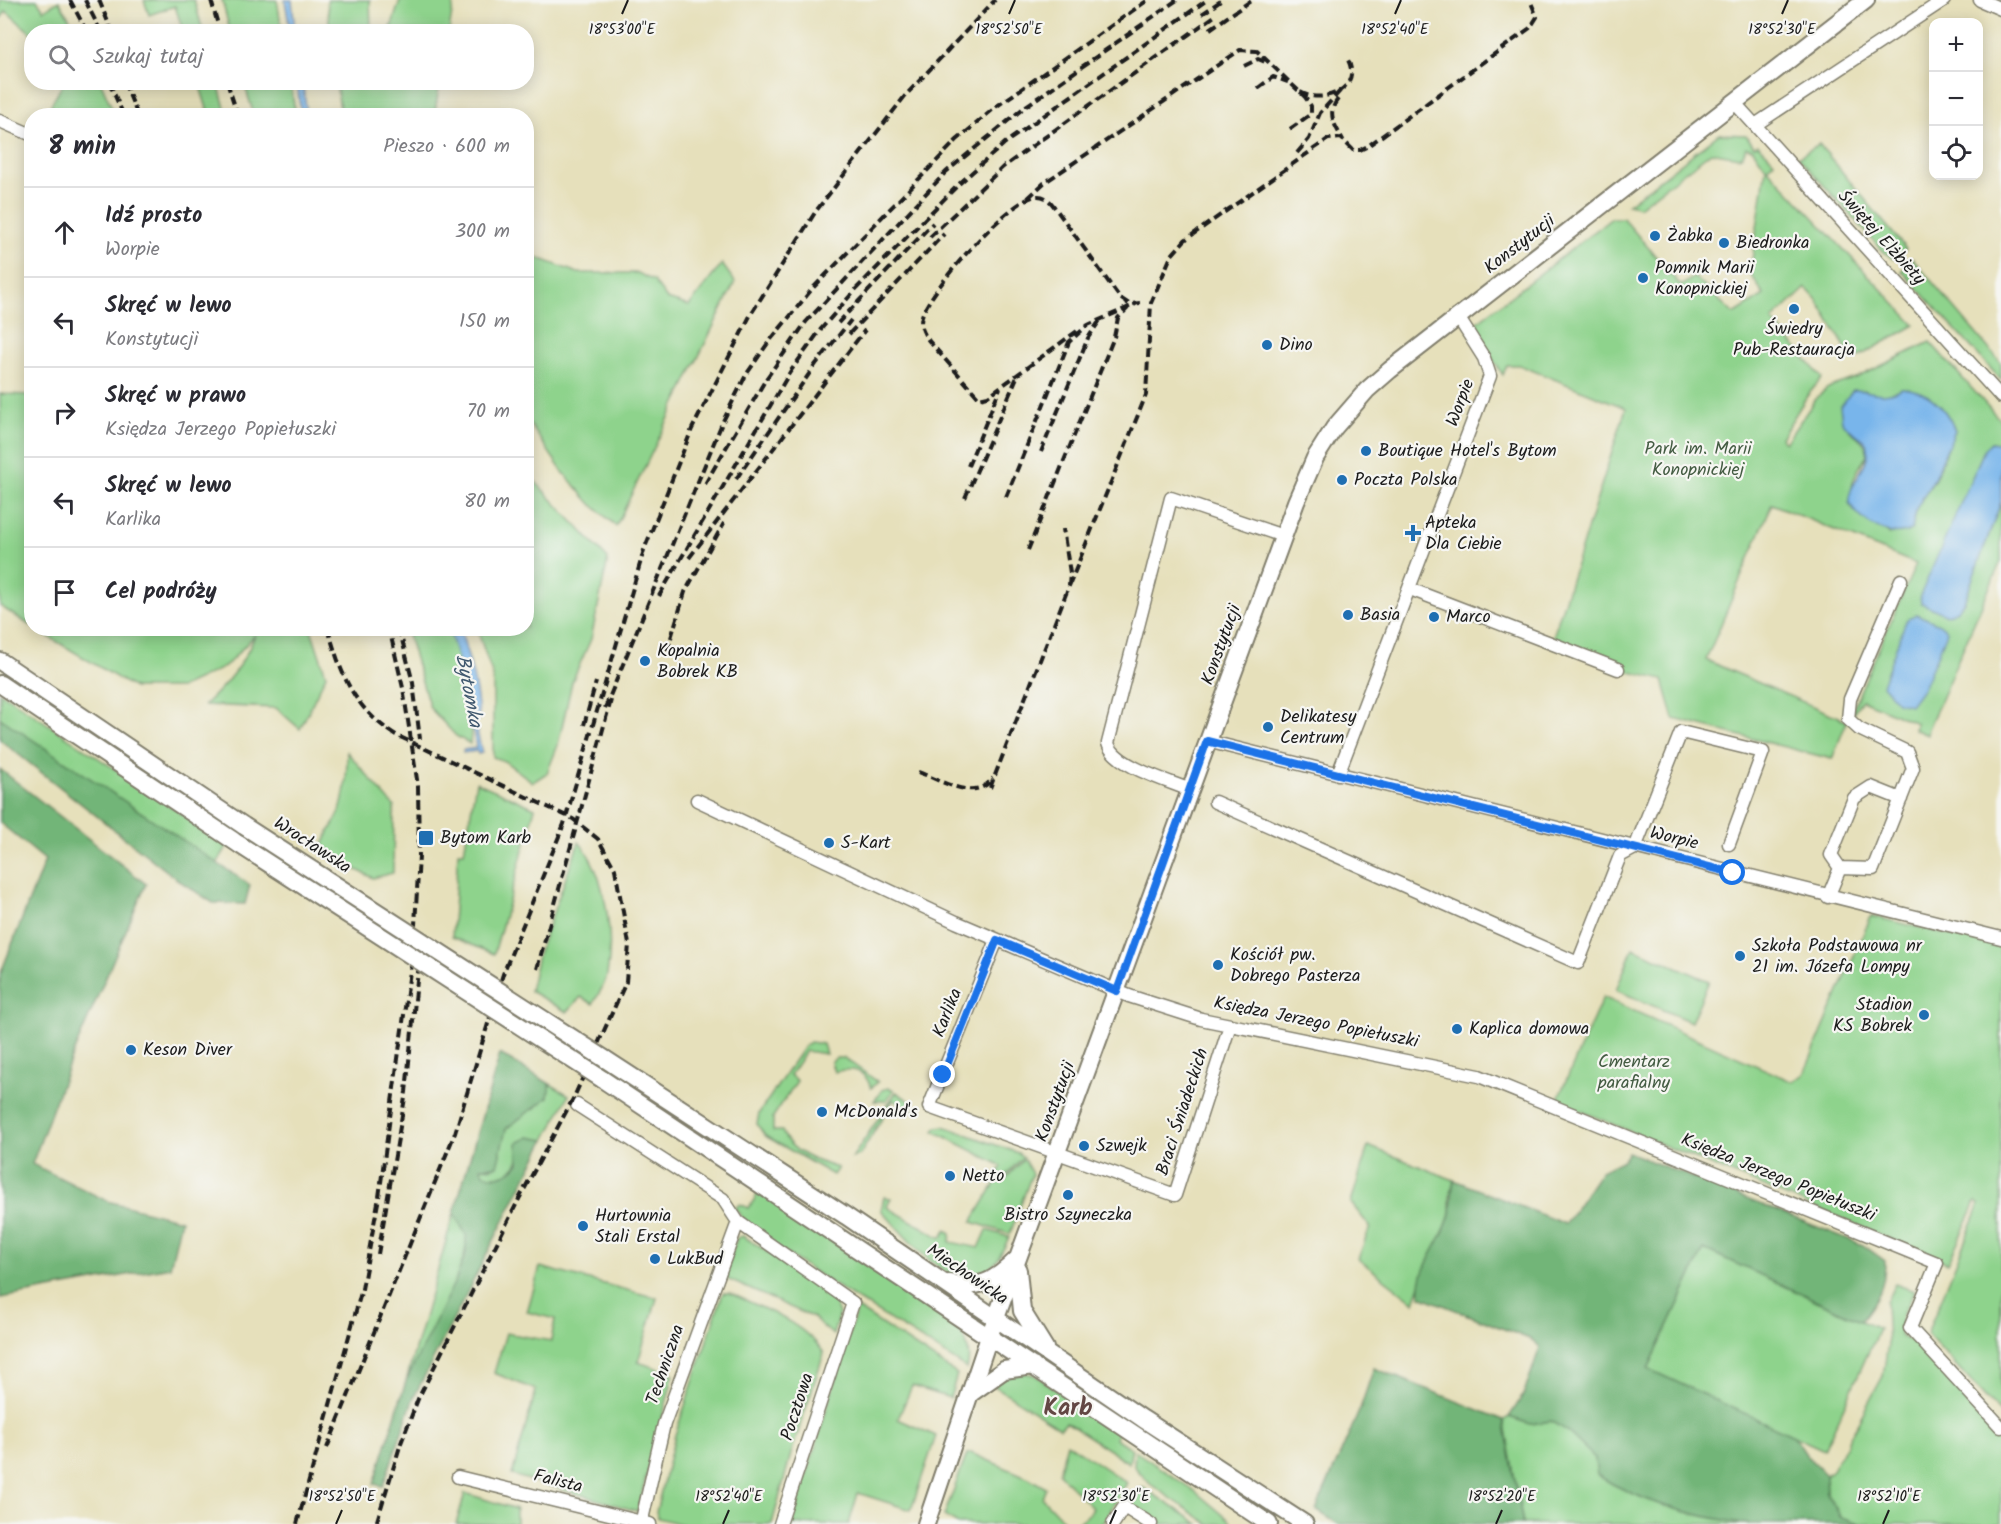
<!DOCTYPE html>
<html lang="pl">
<head>
<meta charset="utf-8">
<style>
	body { margin:0; font-family:Kalam,sans-serif; background:#f7f7f7; color:#2b2b33 }
	.controls { position:absolute; right:18px; top:18px; display:grid; overflow:hidden; border-radius:12px; box-shadow:0 3px 15px #0003 }
	.controls button { width:54px; height:54px; display:grid; place-items:center; padding:0; border:0; border-bottom:2px solid #e1e1e2; background:#fff; color:#2b2b33; font:30px sans-serif }
	.stop { position:absolute; width:18px; height:18px; margin:-14px; border:4px solid #1a73e8; border-radius:50%; background:#fff }
	.stop.end { background:#1a73e8; border-color:#fff; box-shadow:0 2px 6px #0008 }
	.list { margin:0; padding:0; list-style:none }
	h2 { display:flex; justify-content:space-between; align-items:center; height:78px; margin:0; padding:0 24px; font-size:26px }
	h2 small { font-size:20px; font-weight:400; color:#7c7c81 }
	.list li { display:grid; grid-template-columns:39px 1fr auto; gap:18px; align-items:center; box-sizing:border-box; height:90px; padding:0 24px; border-top:2px solid #e1e1e2 }
	.list b { display:block; font-size:22px; white-space:nowrap }
	.list p { margin:0; font-size:20px; white-space:nowrap; color:#7c7c81 }
	.list em { font-size:20px; font-style:normal; color:#7c7c81 }
	.icon { flex:none; width:33px; height:33px; fill:none; stroke:currentColor; stroke-width:2; stroke-linecap:round; stroke-linejoin:round }
	.map { position:relative; flex:none; width:2001px; height:1524px; overflow:hidden }
	.search { position:absolute; background:#fff; box-shadow:0 3px 15px #0003; left:24px; top:24px; width:510px; height:66px; display:flex; align-items:center; gap:15px; box-sizing:border-box; padding:0 21px; border-radius:24px; color:#7c7c81; font-size:22px }
	.panel { position:absolute; background:#fff; box-shadow:0 3px 15px #0003; left:24px; top:108px; width:510px; height:528px; border-radius:24px }
	.map>svg:first-child { display:block }
</style>
</head>
<body>
<div class="map">
<svg width="2001" height="1524" viewBox="0 0 2001 1524">
	<rect width="100%" height="100%" fill="#f6f6f2"/>
	<filter id="ink" filterUnits="userSpaceOnUse"><feTurbulence type="fractalNoise" baseFrequency=".0167" numOctaves="2"/><feDisplacementMap in="SourceGraphic" scale="12" xChannelSelector="R" yChannelSelector="G"/><feConvolveMatrix kernelMatrix="1 2 1 2 8 2 1 2 1" color-interpolation-filters="sRGB"/></filter>
	<filter id="wash" filterUnits="userSpaceOnUse"><feTurbulence type="fractalNoise" baseFrequency=".008" numOctaves="4" result="noise"/><feDisplacementMap in="SourceGraphic" scale="24" xChannelSelector="R" yChannelSelector="G"/><feGaussianBlur stdDeviation="1.35" result="paint"/><feColorMatrix in="noise" values="0 0 0 0 0 0 0 0 0 0 0 0 0 0 0 0 0 1.4 0 .05"/><feComposite in="paint" operator="in"/></filter>
	<g filter="url(#wash)">
		<rect width="100%" height="100%" fill="#e6e0bb"/>
		<path fill="#8ed38c" stroke="#557854" stroke-width="1.5" fill-rule="evenodd" d="M0,0H37L44,10L59,1L70,19L61,31L31,33L6,11L0,20Z
			M144,0H194L203,31H183L175,6L149,15Z
			M222,0H277L282,31H230Z
			M327,0H370L371,31H330Z
			M400,0H454L449,31H390Z
			M64,82L101,83L115,115H45Z
			M199,83H218L227,115H209Z
			M244,83H290L296,115H254Z
			M336,83V82L440,83L434,116L341,115Z
			M1719,134L1746,135L1754,146L1758,144L1774,161L1767,168L1915,325L1853,360L1817,300L1806,288L1772,320L1822,378L1807,396L1781,438L1785,443L1818,396L1828,388L1858,377L1930,342L2001,421V444L1991,442L1957,610L1964,602L2001,502V561L1928,729L1927,735L1914,729L1916,723L1862,700L1847,721L1832,759L1674,719L1663,680L1618,669L1551,643L1626,408L1519,365H1507L1503,375L1471,327L1612,218H1623L1681,286L1694,277L1734,314L1764,295L1750,273L1766,168L1753,149L1746,147L1743,155L1739,157L1711,152L1639,207L1628,204ZM1902,388C1930,396 1943,401 1955,430L1935,479L1917,507L1912,529L1889,534L1851,507C1852,499 1851,490 1853,482C1861,455 1882,454 1849,430L1864,390C1878,398 1888,395 1902,388ZM1772,504L1916,564L1847,721L1706,660Z
			M1819,144L1906,249L1893,259L1883,251L1798,157Z
			M538,258L578,273H638L654,281L667,299L689,306L722,264L735,282L616,526L590,503L562,471L527,420V260Z
			M1912,258L2001,363V380L1902,271Z
			M0,394L31,395V626L0,606Z
			M527,473L608,559L591,639L572,682L558,745L547,773L533,782L504,761L493,757V676L477,629L526,628Z
			M36,629H311L326,675L300,729L276,708L204,705C224,687 246,661 255,635L225,667L180,688H134Z
			M406,629H449C461,666 475,705 470,744L456,736L430,708Z
			M0,692L228,845L217,864L0,718Z
			M347,752L394,806L393,873L373,878L345,864L323,846C327,833 335,823 340,811C346,792 347,772 347,752Z
			M476,782L535,808L494,954L452,937L458,852H464Z
			M579,842C606,873 614,935 607,975C605,985 598,995 593,1004L581,997L567,1012L530,991L539,951Z
			M1871,916L2001,947V1414L1927,1334L1980,1204L1976,1202L1948,1263L1557,1101L1603,997L1793,1082L1804,1074Z
			M1633,948L1709,981L1691,1022L1616,990Z
			M810,1042L823,1044L826,1054L806,1051L790,1075L797,1081L773,1117V1131H782C790,1153 818,1162 838,1168L833,1175L765,1136L757,1124L759,1113L803,1048Z
			M836,1058H844L878,1082L871,1088C865,1069 852,1067 834,1072L831,1062Z
			M550,1084L569,1095L545,1140L529,1137C520,1153 520,1170 501,1175C493,1177 488,1177 481,1172V1167L492,1168C504,1156 497,1142 506,1129C521,1108 546,1114 550,1084Z
			M888,1088L894,1090L886,1101H874L882,1090Z
			M896,1092L913,1103L912,1108L915,1113L893,1100L860,1155L852,1158Z
			M944,1126L1018,1153L1023,1157L1003,1178L993,1182L1002,1166L934,1131L937,1127Z
			M1368,1146L1454,1180L1450,1197V1215L1439,1243L1428,1262L1414,1302L1358,1259L1370,1227L1351,1203Z
			M1024,1159L1032,1174L1010,1234L972,1222L995,1183L1004,1180Z
			M760,1190L958,1329C968,1341 971,1354 967,1369C915,1334 861,1303 808,1268C780,1249 754,1236 735,1208L740,1204L749,1208Z
			M884,1197L891,1198L887,1207L941,1238L946,1230L951,1233L950,1242L979,1248L987,1230L1009,1237C1000,1258 991,1277 965,1276V1280C930,1270 905,1235 881,1210Z
			M454,1213C458,1220 464,1227 466,1234C473,1260 419,1354 406,1381Z
			M743,1236L832,1294L839,1314L833,1335L812,1317L727,1279L726,1271L737,1238Z
			M1704,1249L1879,1329L1824,1450L1648,1369Z
			M540,1267L657,1298L638,1362L674,1374L637,1511L512,1475L536,1390L494,1373L506,1333L551,1341L555,1319L527,1312Z
			M1895,1284L1914,1291L1902,1316L1900,1335L1917,1344L2001,1434V1524H1860L1841,1517L1827,1494L1826,1475L1832,1470L1883,1376L1888,1344L1886,1302Z
			M723,1293H730C761,1308 805,1323 824,1353L791,1454L772,1524H681L658,1518L656,1512L675,1435Z
			M857,1308L957,1374L950,1398L912,1386L898,1419L936,1436L911,1510L858,1493L849,1524H792Z
			M1025,1373L1035,1375L1120,1431L1115,1438L1132,1449L1129,1463L1066,1422L1060,1428L993,1385L1002,1378Z
			M1509,1417L1530,1424L1551,1421L1568,1432L1595,1458L1598,1475L1748,1524H1523L1504,1420Z
			M1067,1443L1127,1483L1102,1524H1076L1087,1516L1092,1508L1059,1473Z
			M1135,1451L1196,1492L1234,1524H1209L1150,1484L1134,1466Z
			M971,1453L1029,1478L1046,1488L1042,1498L1067,1524H958L944,1516L967,1454Z
			M1140,1487L1144,1488L1199,1524H1157L1128,1506Z
			M465,1493L516,1509V1524H456Z"/>
		<path fill="#72b578" stroke="#47684a" stroke-width="1.5" d="M0,718L250,885L245,904L213,903L178,880L0,740Z
			M0,769L146,884L72,1056L32,1164L107,1201L181,1220L170,1267L0,1298V975L45,860L0,823Z
			M500,1054L550,1084L548,1097L506,1129L497,1166L481,1167L482,1172C494,1181 510,1174 519,1163L517,1143L529,1137L545,1140L414,1397L383,1486L374,1484L406,1381L456,1279L466,1252V1235L454,1213Z
			M1628,1152L1863,1245L1885,1261C1885,1289 1878,1298 1861,1321L1704,1249L1648,1369L1794,1436L1807,1456L1826,1475L1827,1494L1841,1517L1860,1524C1825,1524 1783,1524 1749,1524C1696,1517 1643,1504 1597,1475L1595,1458L1568,1432L1551,1421L1530,1424L1509,1417L1524,1394L1540,1347L1532,1340L1420,1296C1416,1269 1442,1243 1449,1217C1453,1206 1451,1192 1454,1180L1565,1224L1601,1171L1623,1160Z
			M1374,1368L1504,1420L1523,1524H1338L1316,1510L1360,1409Z"/>
		<path fill="#78b5eb" stroke="#4a6884" stroke-width="1.5" d="M285,0H292L295,31H290Z
			M297,83H303L307,115H301Z
			M1902,388C1929,390 1945,406 1955,430L1934,479L1917,507L1912,529C1891,542 1862,523 1849,503C1846,484 1879,457 1864,441C1857,434 1848,429 1842,422L1840,406L1853,390C1875,390 1879,400 1902,388Z
			M1991,442L2001,444V502L1964,602L1957,610L1947,615L1921,603L1920,596L1985,448Z
			M1916,614L1939,624L1947,630L1946,635L1924,686L1910,705L1897,702L1882,685L1906,621Z
			M449,629H460C469,658 478,689 479,719L475,722L482,753L478,754L477,751L463,753V750L476,748L466,686Z"/>
	</g>
	<g filter="url(#ink)">
		<g fill="none" stroke-linecap="round" stroke-linejoin="round">
			<g stroke="#817e6c" stroke-width="15">
				<path id="street" d="M1980,0L2001,9
					M1734,102L2001,397
					M0,121L32,135
					M1755,125L1944,0
					M1410,589L1618,669
					M1207,741L2001,938
					M1338,774L1490,376L1484,358L1458,317
					M1190,790C1169,781 1114,766 1108,743L1171,498L1283,536
					M697,800L956,922L1129,996L1201,1019L1479,1076L1937,1263L1910,1328L2001,1427
					M1215,802L1578,963L1620,856L1635,848L1681,732L1763,752L1729,844
					M1840,868L1831,855L1854,798L1871,787L1901,799
					M1828,897L1840,868L1873,869L1913,768L1907,752L1859,729L1848,719L1850,699L1901,580
					M997,940L929,1107L1175,1195L1230,1025
					M577,1105L723,1199L738,1222L853,1303L780,1524
					M458,1477L650,1524
					M641,1524L664,1424L738,1222
					M1113,1524L1124,1507L1151,1524"/>
			</g>
			<g stroke="#817e6c" stroke-width="20">
				<path id="secondary" d="M0,661L244,826
					M0,684L240,845
					M605,1059L846,1216L1143,1419L1305,1524
					M602,1079L1269,1524
					M1018,1270L1022,1311L1045,1348
					M949,1283C978,1291 996,1280 1016,1260
					M970,1394L1004,1370L1033,1366
					M926,1524L989,1337L1296,502L1315,458L1334,428L1367,390L1390,370L1866,0"/>
			</g>
			<use href="#street" stroke="#fff" stroke-width="12"/>
			<use href="#secondary" stroke="#fff" stroke-width="16"/>
			<path stroke="#1c1c1c" stroke-width="4" stroke-dasharray="9 4.5" stroke-linecap="butt" d="M70,0L87,32
				M85,0L101,32
				M99,0L112,32
				M211,0L220,32
				M1202,14L1222,0
				M1210,29L1252,0
				M1244,66L1258,59L1268,63
				M109,82L124,116
				M124,82L138,116
				M227,82L238,116
				M1258,88L1273,77L1288,82
				M1300,92C1322,105 1363,89 1348,60
				M1338,99C1326,114 1335,125 1343,140
				M1297,153L1309,139L1320,113L1341,90
				M1028,198L1044,183L1240,50L1257,51L1305,97L1311,106V114L1290,129
				M930,237L1003,167L1216,15
				M838,323L933,223
				M1077,331L988,396L979,398L929,341C924,334 919,326 922,316C929,291 1011,196 1038,196C1045,196 1049,200 1053,205L1120,298L1129,304L1140,303
				M849,334L944,234
				M1041,452L1088,338L1100,320
				M968,466L1000,388
				M736,479L816,364L851,320
				M705,484L766,379L806,322L946,172L1026,106L1177,0
				M1006,497L1069,342L1088,325L1136,304
				M965,498L1017,377
				M1028,550L1114,337L1118,318L1128,308
				M689,558L865,330
				M1069,586L1146,395L1151,303L1171,256L1185,240L1328,139L1341,138L1353,150H1360L1368,146L1530,28L1537,17L1530,0
				M659,596L790,372L821,329L856,289L959,184L1005,143L1207,0
				M328,628C341,675 353,708 396,735L573,819L598,839L615,869L629,944L626,982L574,1097L519,1199L418,1399L401,1443L376,1524
				M399,628L413,683L420,739
				M667,651L685,592L724,523
				M605,708L722,423L746,375L768,343L813,288L957,140L997,106L1148,0
				M584,725L596,682
				M918,772C941,780 975,803 993,778
				M990,788L1069,586L1070,573L1063,529
				M537,969L611,700
				M378,1254L406,1092L418,970
				M327,1448L455,1133L503,974L564,824L644,550L692,429L751,314L816,211L905,96L995,0
				M297,1524L362,1289L379,1197L414,942L419,856L418,786L403,688L389,628"/>
			<g stroke="#817e6c" stroke-width="20" stroke-linecap="butt">
				<path id="secondary-bridge" d="M244,826L605,1059
					M240,845L602,1079"/>
			</g>
			<use href="#secondary-bridge" stroke="#fff" stroke-width="16"/>
		</g>
	</g>
	<g fill="none" stroke-linecap="round" stroke-linejoin="round" filter="url(#ink)">
		<path stroke="#1a73e8" stroke-width="8" d="M943,1075L997,940L1117,991L1207,741L1733,873"/>
	</g>
	<path fill="none" stroke="#1c1c1c" stroke-width="2" d="M622,14L628,0M1009,14L1015,0M1395,14L1401,0M1782,14L1788,0M336,1524L342,1510M723,1524L729,1510M1110,1524L1116,1510M1496,1524L1502,1510M1883,1524L1889,1510"/>
	<g fill="#1f6fb2" stroke="#f6f6f2" stroke-width="2">
		<circle cx="1655" cy="236" r="6"/>
		<circle cx="1724" cy="243" r="6"/>
		<circle cx="1643" cy="278" r="6"/>
		<circle cx="1794" cy="309" r="6"/>
		<circle cx="1267" cy="345" r="6"/>
		<circle cx="1366" cy="451" r="6"/>
		<circle cx="1342" cy="480" r="6"/>
		<path d="M1410 524h6v6h6v6h-6v6h-6v-6h-6v-6h6z"/>
		<circle cx="1348" cy="615" r="6"/>
		<circle cx="1434" cy="617" r="6"/>
		<circle cx="645" cy="661" r="6"/>
		<circle cx="1268" cy="727" r="6"/>
		<rect x="418" y="830" width="16" height="16" rx="3"/>
		<circle cx="829" cy="843" r="6"/>
		<circle cx="1740" cy="956" r="6"/>
		<circle cx="1218" cy="965" r="6"/>
		<circle cx="1924" cy="1015" r="6"/>
		<circle cx="1457" cy="1029" r="6"/>
		<circle cx="131" cy="1050" r="6"/>
		<circle cx="822" cy="1112" r="6"/>
		<circle cx="1084" cy="1146" r="6"/>
		<circle cx="950" cy="1176" r="6"/>
		<circle cx="1068" cy="1195" r="6"/>
		<circle cx="583" cy="1226" r="6"/>
		<circle cx="655" cy="1259" r="6"/>
	</g>
	<g text-anchor="middle" dominant-baseline="central" stroke-width="4.5" stroke-linejoin="round" paint-order="stroke">
		<g font-size="18" fill="#1c1c1c" stroke="#f6f6f2" text-anchor="start">
			<text x="1667" y="236">Żabka</text>
			<text x="1736" y="243">Biedronka</text>
			<text x="1655" y="268">Pomnik Marii<tspan x="1655" dy="21">Konopnickiej</tspan></text>
			<text x="1794" y="329" text-anchor="middle">Świedry<tspan x="1794" dy="21">Pub-Restauracja</tspan></text>
			<text x="1279" y="345">Dino</text>
			<text x="1378" y="451">Boutique Hotel's Bytom</text>
			<text x="1354" y="480">Poczta Polska</text>
			<text x="1425" y="523">Apteka<tspan x="1425" dy="21">Dla Ciebie</tspan></text>
			<text x="1360" y="615">Basia</text>
			<text x="1446" y="617">Marco</text>
			<text x="657" y="651">Kopalnia<tspan x="657" dy="21">Bobrek KB</tspan></text>
			<text x="1280" y="717">Delikatesy<tspan x="1280" dy="21">Centrum</tspan></text>
			<text x="440" y="838">Bytom Karb</text>
			<text x="841" y="843">S-Kart</text>
			<text x="1752" y="946">Szkoła Podstawowa nr<tspan x="1752" dy="21">21 im. Józefa Lompy</tspan></text>
			<text x="1230" y="955">Kościół pw.<tspan x="1230" dy="21">Dobrego Pasterza</tspan></text>
			<text x="1912" y="1005" text-anchor="end">Stadion<tspan x="1912" dy="21">KS Bobrek</tspan></text>
			<text x="1469" y="1029">Kaplica domowa</text>
			<text x="143" y="1050">Keson Diver</text>
			<text x="834" y="1112">McDonald's</text>
			<text x="1096" y="1146">Szwejk</text>
			<text x="962" y="1176">Netto</text>
			<text x="1068" y="1215" text-anchor="middle">Bistro Szyneczka</text>
			<text x="595" y="1216">Hurtownia<tspan x="595" dy="21">Stali Erstal</tspan></text>
			<text x="667" y="1259">LukBud</text>
		</g>
		<g font-size="18" fill="#1c1c1c" stroke="#f6f6f2">
			<text transform="translate(1881 238) rotate(48)">Świętej Elżbiety</text>
			<text transform="translate(1520 245) rotate(-38)">Konstytucji</text>
			<text transform="translate(1461 403) rotate(-69)">Worpie</text>
			<text transform="translate(1222 645) rotate(-70)">Konstytucji</text>
			<text transform="translate(1674 839) rotate(14)">Worpie</text>
			<text transform="translate(312 846) rotate(33)">Wrocławska</text>
			<text transform="translate(948 1013) rotate(-68)">Karlika</text>
			<text transform="translate(1316 1023) rotate(11)">Księdza Jerzego Popiełuszki</text>
			<text transform="translate(1056 1102) rotate(-70)">Konstytucji</text>
			<text transform="translate(1183 1112) rotate(-72)">Braci Śniadeckich</text>
			<text transform="translate(1778 1178) rotate(22)">Księdza Jerzego Popiełuszki</text>
			<text transform="translate(967 1275) rotate(34)">Miechowicka</text>
			<text transform="translate(666 1365) rotate(-71)">Techniczna</text>
			<text transform="translate(798 1407) rotate(-72)">Pocztowa</text>
			<text transform="translate(558 1482) rotate(14)">Falista</text>
		</g>
		<g font-size="18" fill="#445c43" stroke="#f6f6f2">
			<text x="1698" y="449">Park im. Marii<tspan x="1698" dy="21">Konopnickiej</tspan></text>
			<text x="1634" y="1062">Cmentarz<tspan x="1634" dy="21">parafialny</tspan></text>
		</g>
		<g font-size="20" font-style="italic" fill="#41596f" stroke="#f6f6f2">
			<text transform="translate(468 691) rotate(79)">Bytomka</text>
		</g>
		<g font-size="24" font-weight="bold" fill="#634744" stroke="#f6f6f2">
			<text x="1068" y="1408">Karb</text>
		</g>
	</g>
	<g font-size="15" text-anchor="middle" fill="#1c1c1c" stroke="#f6f6f2" stroke-width="4.5" stroke-linejoin="round" paint-order="stroke">
		<text x="622" y="34">18°53'00"E</text>
		<text x="1009" y="34">18°52'50"E</text>
		<text x="1395" y="34">18°52'40"E</text>
		<text x="1782" y="34">18°52'30"E</text>
		<text x="342" y="1501">18°52'50"E</text>
		<text x="729" y="1501">18°52'40"E</text>
		<text x="1116" y="1501">18°52'30"E</text>
		<text x="1502" y="1501">18°52'20"E</text>
		<text x="1889" y="1501">18°52'10"E</text>
	</g>
</svg>
<div class="controls">
<button>+</button>
<button>−</button>
<button><svg class="icon" aria-label="locate" viewBox="0 0 24 24"><circle cx="12" cy="12" r="6"/><path d="M12 2v4M12 18v4M2 12h4M18 12h4"/></svg></button>
</div>
<div class="stop" style="left:1733px;top:873px"></div>
<div class="stop end" style="left:943px;top:1075px"></div>
<div class="search"><svg class="icon" aria-label="search" viewBox="0 0 24 24"><circle cx="10" cy="10" r="6"/><path d="M15 15l6 6"/></svg>Szukaj tutaj</div>
<section class="panel">
<h2>8 min<small>Pieszo · 600 m</small></h2>
<ul class="list">
<li><svg class="icon" aria-label="ahead" viewBox="0 0 24 24"><path d="M12 20V5M6 11l6-6 6 6"/></svg><div><b>Idź prosto</b><p>Worpie</p></div><em>300 m</em></li>
<li><svg class="icon" aria-label="left" viewBox="0 0 24 24"><path d="M17 20v-9H6M10 6l-5 5 5 5"/></svg><div><b>Skręć w lewo</b><p>Konstytucji</p></div><em>150 m</em></li>
<li><svg class="icon" aria-label="right" viewBox="0 0 24 24"><path d="M7 20v-9h11M14 6l5 5-5 5"/></svg><div><b>Skręć w prawo</b><p>Księdza Jerzego Popiełuszki</p></div><em>70 m</em></li>
<li><svg class="icon" aria-label="left" viewBox="0 0 24 24"><path d="M17 20v-9H6M10 6l-5 5 5 5"/></svg><div><b>Skręć w lewo</b><p>Karlika</p></div><em>80 m</em></li>
<li><svg class="icon" aria-label="arrive" viewBox="0 0 24 24"><path d="M6 21V4h12l-3 4 3 4H6"/></svg><div><b>Cel podróży</b></div></li>
</ul>
</section>
</div>
</body>
</html>
